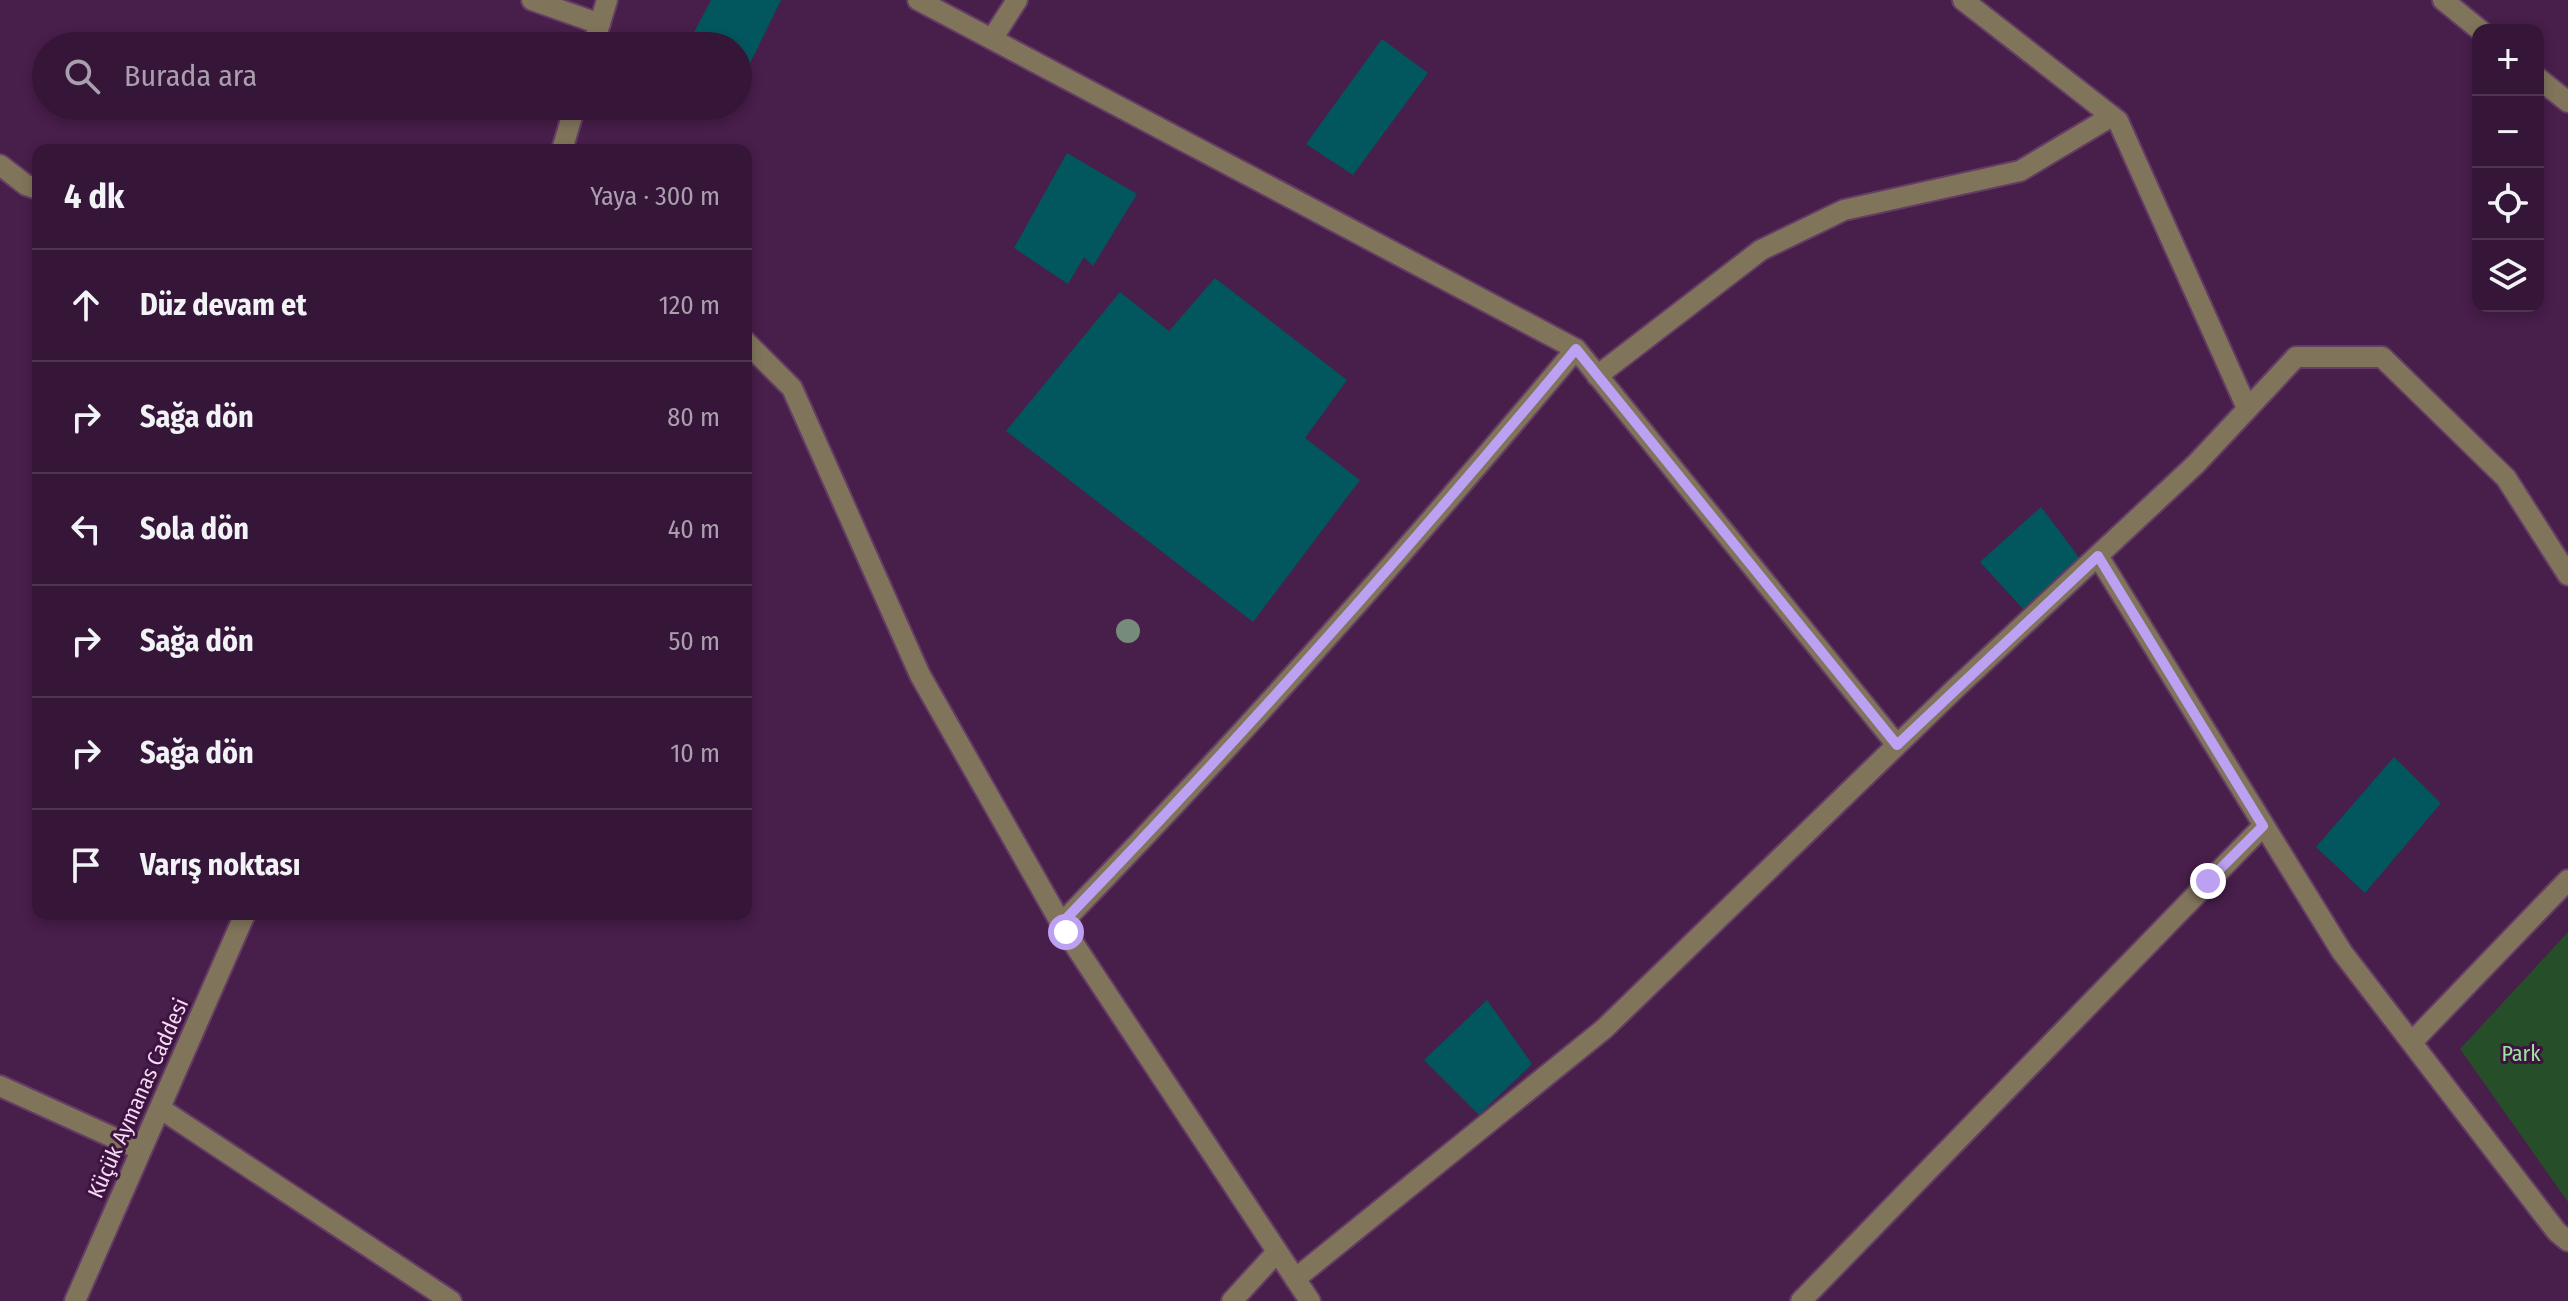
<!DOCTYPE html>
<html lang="tr">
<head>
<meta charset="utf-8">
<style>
	body { margin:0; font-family:"Fira Sans Condensed",sans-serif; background:#3d1f40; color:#f1f3f6 }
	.controls { position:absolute; right:24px; top:24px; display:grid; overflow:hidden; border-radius:16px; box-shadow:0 4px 12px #0003 }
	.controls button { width:72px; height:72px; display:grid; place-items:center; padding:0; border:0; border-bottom:2px solid #503553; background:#361638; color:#f1f3f6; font:40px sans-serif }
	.stop { position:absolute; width:24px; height:24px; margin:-18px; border:6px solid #bca0f2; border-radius:50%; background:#fff }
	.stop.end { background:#bca0f2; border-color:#fff; box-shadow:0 2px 8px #0008 }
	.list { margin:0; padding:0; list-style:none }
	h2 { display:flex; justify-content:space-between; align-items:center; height:104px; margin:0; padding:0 32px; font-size:34px }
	h2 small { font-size:26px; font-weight:400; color:#aa9fae }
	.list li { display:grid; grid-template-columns:52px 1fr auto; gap:24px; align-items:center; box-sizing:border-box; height:112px; padding:0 32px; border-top:2px solid #503553 }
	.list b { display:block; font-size:30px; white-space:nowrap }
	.list em { font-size:26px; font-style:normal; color:#aa9fae }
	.icon { flex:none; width:44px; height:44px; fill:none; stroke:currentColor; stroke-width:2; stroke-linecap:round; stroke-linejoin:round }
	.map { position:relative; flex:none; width:2568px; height:1301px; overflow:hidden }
	.search { position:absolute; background:#361638; box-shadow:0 4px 12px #0003; left:32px; top:32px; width:720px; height:88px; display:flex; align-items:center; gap:20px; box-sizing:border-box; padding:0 28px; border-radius:44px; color:#aa9fae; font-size:30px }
	.panel { position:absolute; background:#361638; box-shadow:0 4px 12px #0003; left:32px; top:144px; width:720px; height:776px; border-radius:16px }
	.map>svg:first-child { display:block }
</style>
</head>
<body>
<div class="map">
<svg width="2568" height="1301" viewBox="0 0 2568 1301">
	<rect width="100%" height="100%" fill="#481e4a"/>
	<path fill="#254e29" d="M2568,932V1202L2460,1049Z"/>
	<path fill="#02575f" d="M711,0H781L738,88V46H687Z
		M1382,39L1428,73L1353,175L1306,144Z
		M1067,153L1137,194L1093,266L1084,257L1068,284L1014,248Z
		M1215,278L1347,380L1305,438L1360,480L1253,622L1006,431L1120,292L1169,331Z
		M2041,507L2081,560L2023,609L1980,562Z
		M2394,757L2441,803L2365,893L2316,847Z
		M1487,1000L1532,1064L1479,1115L1424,1060Z"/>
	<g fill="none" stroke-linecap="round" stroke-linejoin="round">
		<g stroke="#643c65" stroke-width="24">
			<path id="minor" d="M532,0L600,24
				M918,0L1576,349L1897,745
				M1963,0L2118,121L2247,408
				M2443,0L2480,30
				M992,39L1017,0
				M593,46L607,0
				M2538,78L2568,102
				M562,150L575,106
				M0,165L26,185L38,189
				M746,342L792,388L920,675L1066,932L1310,1301
				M1597,376L1761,250L1844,210L2020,171L2112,116
				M2098,556L2342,952L2557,1232L2568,1241
				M1061,924C1240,739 1411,547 1576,349
				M2412,1042L2568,880
				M0,1086L141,1150
				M161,1109L451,1301
				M1295,1279L1604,1029L1957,687L2196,464L2296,357H2382L2506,478L2568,575
				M75,1301L245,914
				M1232,1301L1277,1252
				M1801,1301L2263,826"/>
		</g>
		<use href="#minor" stroke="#80745b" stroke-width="20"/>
	</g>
	<circle fill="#768b7a" cx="1128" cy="631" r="12"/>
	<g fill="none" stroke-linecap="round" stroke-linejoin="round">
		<path stroke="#bca0f2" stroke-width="10" d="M1066,932L1061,924C1240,739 1411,547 1576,349L1897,745L2098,556L2263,826L2208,881"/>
	</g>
	<g text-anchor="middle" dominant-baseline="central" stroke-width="6" stroke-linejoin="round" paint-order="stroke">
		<g font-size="22" fill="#9ce5a1" stroke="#3d133f">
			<text x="2521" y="1053">Park</text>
		</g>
		<g font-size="22" fill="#f4daf4" stroke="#3d133f">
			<text transform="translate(138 1098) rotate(-66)">Küçük Aymanas Caddesi</text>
		</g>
	</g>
</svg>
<div class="controls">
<button>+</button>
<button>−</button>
<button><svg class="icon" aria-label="locate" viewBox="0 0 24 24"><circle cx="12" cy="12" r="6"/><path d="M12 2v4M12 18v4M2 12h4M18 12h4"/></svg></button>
<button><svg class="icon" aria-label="layers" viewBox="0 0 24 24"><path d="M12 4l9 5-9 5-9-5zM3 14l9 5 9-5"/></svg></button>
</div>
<div class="stop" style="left:1066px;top:932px"></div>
<div class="stop end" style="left:2208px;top:881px"></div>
<div class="search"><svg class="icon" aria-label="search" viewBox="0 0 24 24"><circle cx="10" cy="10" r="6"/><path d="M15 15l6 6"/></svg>Burada ara</div>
<section class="panel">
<h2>4 dk<small>Yaya · 300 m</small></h2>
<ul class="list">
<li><svg class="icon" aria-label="ahead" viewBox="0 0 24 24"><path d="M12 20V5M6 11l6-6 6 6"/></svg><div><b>Düz devam et</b></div><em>120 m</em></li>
<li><svg class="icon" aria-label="right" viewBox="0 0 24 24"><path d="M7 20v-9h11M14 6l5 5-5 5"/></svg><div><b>Sağa dön</b></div><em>80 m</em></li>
<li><svg class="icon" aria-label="left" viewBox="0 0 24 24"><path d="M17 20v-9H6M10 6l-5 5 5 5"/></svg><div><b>Sola dön</b></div><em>40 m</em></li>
<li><svg class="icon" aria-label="right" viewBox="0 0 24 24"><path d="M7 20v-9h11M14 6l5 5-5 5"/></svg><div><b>Sağa dön</b></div><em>50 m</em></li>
<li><svg class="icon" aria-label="right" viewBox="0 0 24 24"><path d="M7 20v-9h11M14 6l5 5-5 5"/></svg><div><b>Sağa dön</b></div><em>10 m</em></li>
<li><svg class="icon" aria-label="arrive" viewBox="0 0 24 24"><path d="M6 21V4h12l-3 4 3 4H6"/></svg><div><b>Varış noktası</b></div></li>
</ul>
</section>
</div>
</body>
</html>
